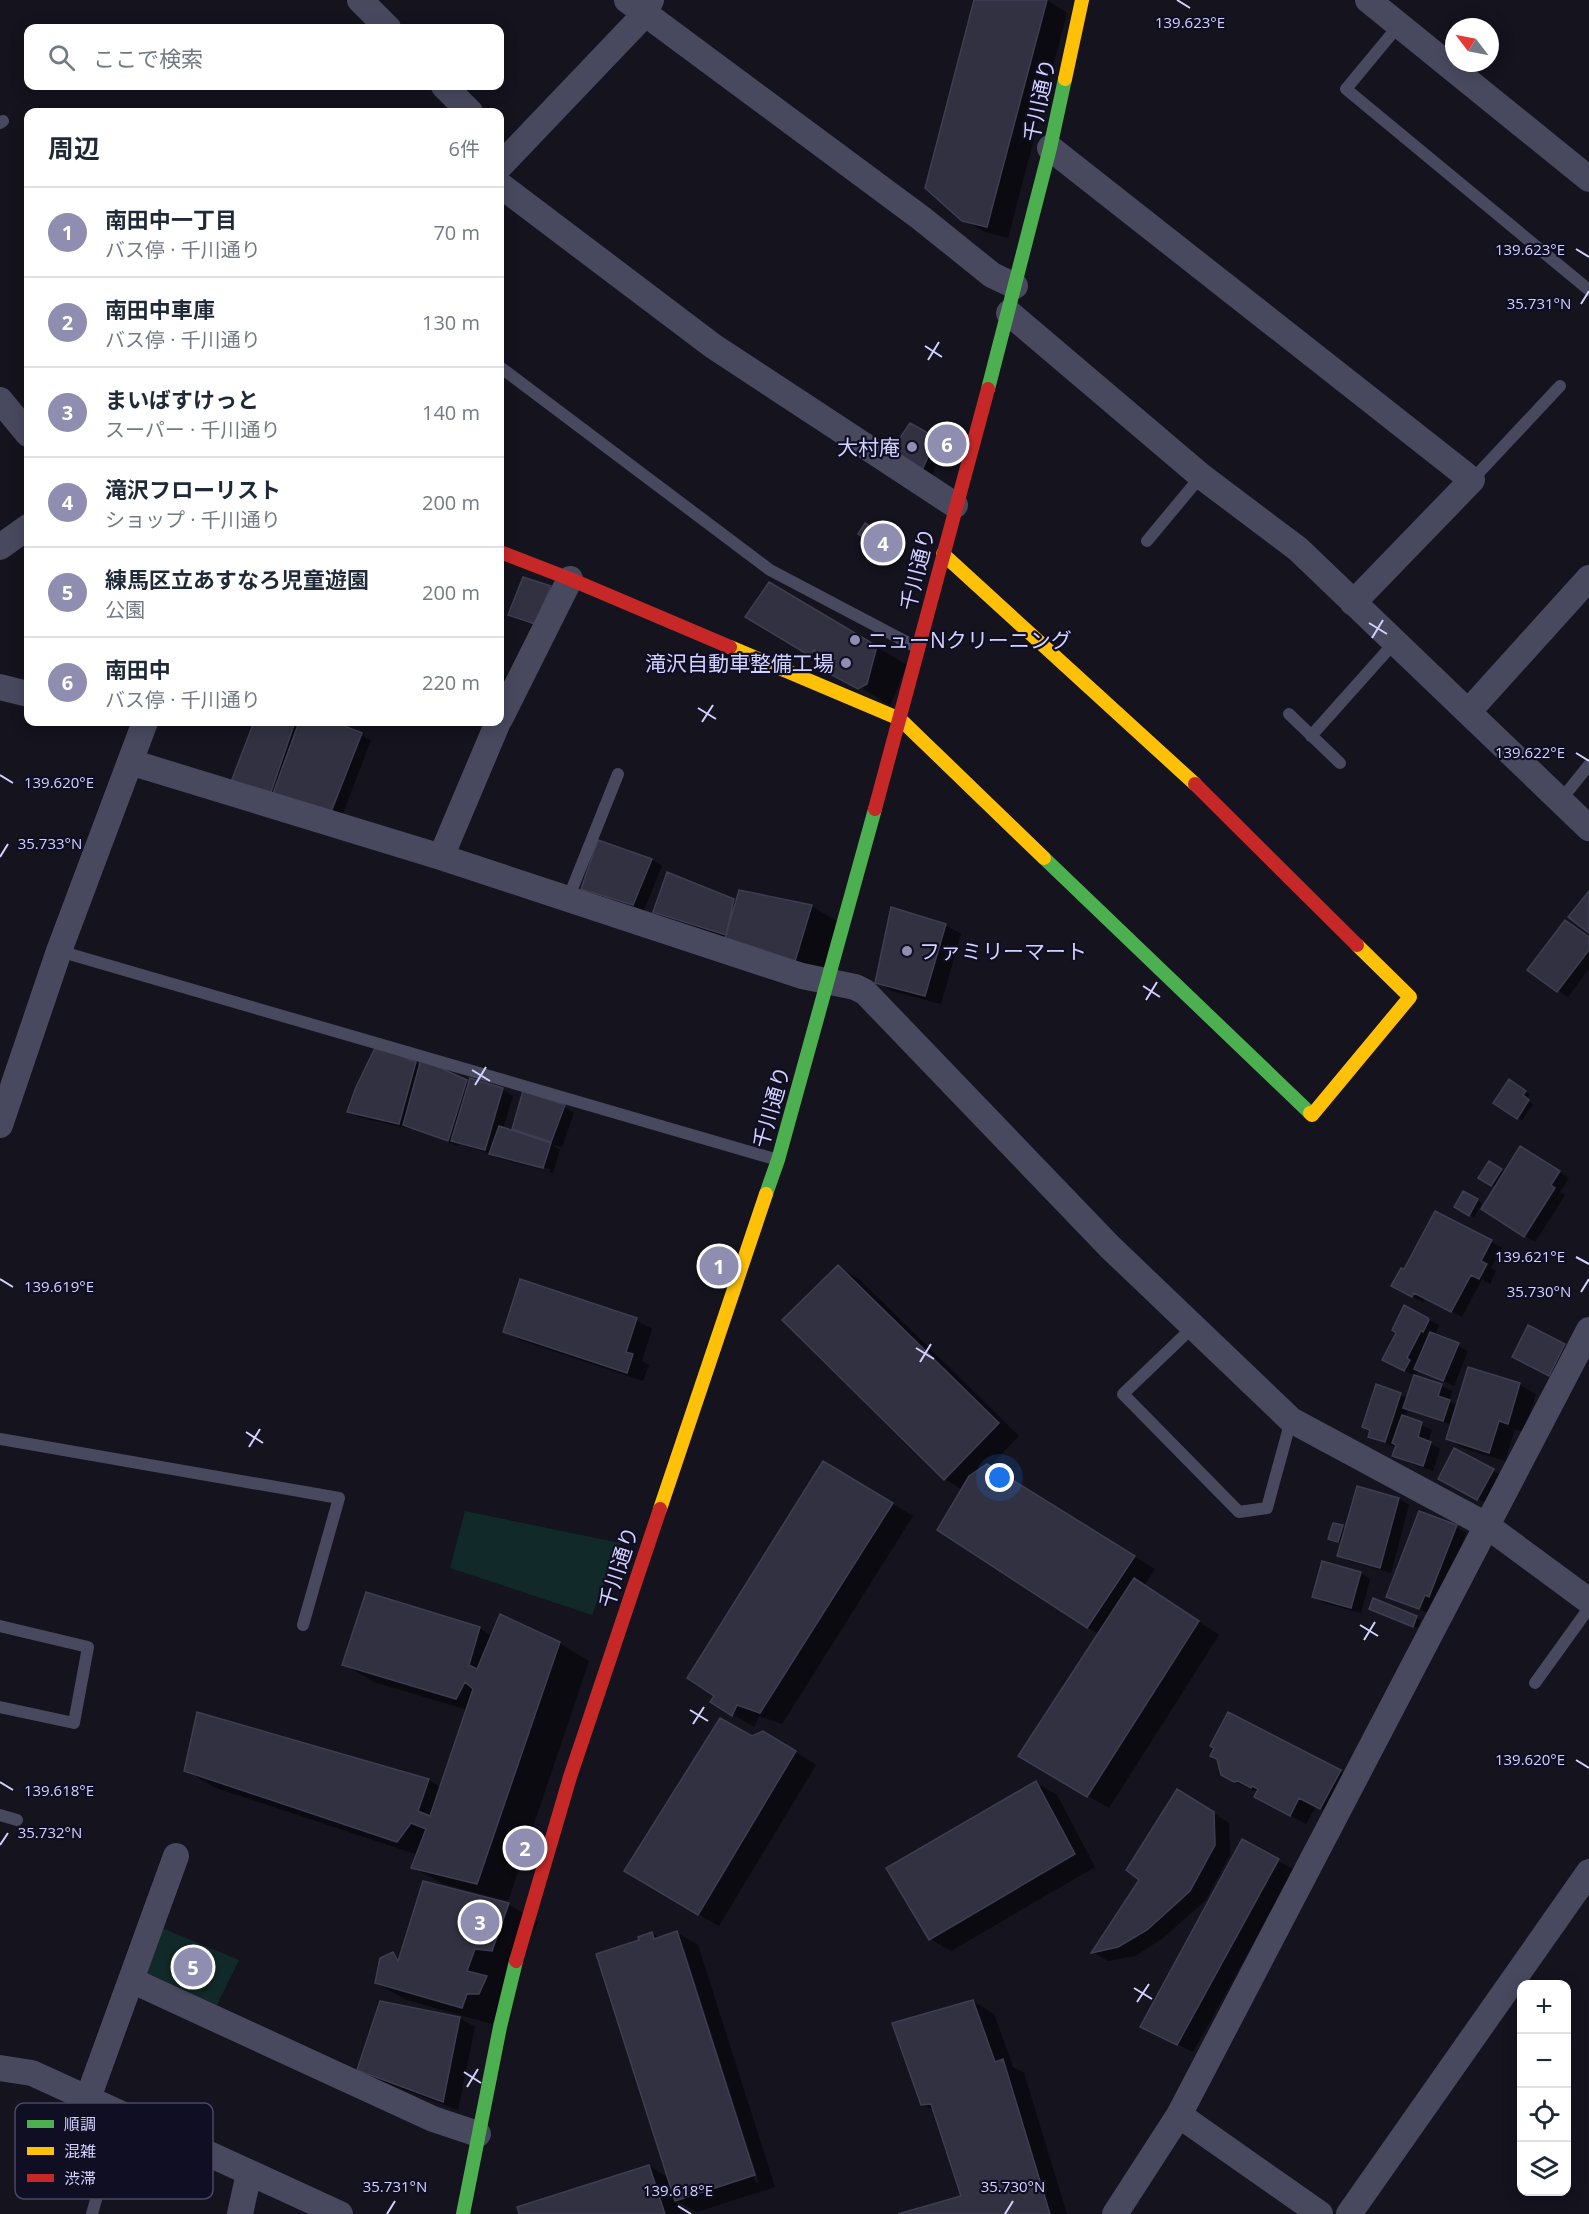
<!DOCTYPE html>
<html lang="ja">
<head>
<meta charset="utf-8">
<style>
	body { margin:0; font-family:"Open Sans","Noto Sans JP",sans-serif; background:#f2f2f3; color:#1f2937 }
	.controls { position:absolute; right:18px; bottom:18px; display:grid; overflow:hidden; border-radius:12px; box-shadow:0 3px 15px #0003 }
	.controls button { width:54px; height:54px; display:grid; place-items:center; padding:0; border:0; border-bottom:2px solid #e0e1e3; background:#fff; color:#1f2937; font:30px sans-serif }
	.compass { position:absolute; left:1445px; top:18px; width:54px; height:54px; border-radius:50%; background:#fff; box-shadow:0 3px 15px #0003; rotate:302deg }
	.you { position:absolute; left:1000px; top:1478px; width:21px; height:21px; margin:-15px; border:4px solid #fff; border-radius:50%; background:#1a73e8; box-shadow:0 0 0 9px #1a73e833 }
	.badge { display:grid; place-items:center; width:39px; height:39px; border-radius:50%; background:#908eb0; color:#fff; font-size:20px; font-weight:700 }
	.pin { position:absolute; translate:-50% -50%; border:3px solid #fff; box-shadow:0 2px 6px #0006 }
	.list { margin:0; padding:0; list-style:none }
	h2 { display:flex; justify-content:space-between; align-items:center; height:78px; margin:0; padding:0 24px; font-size:26px }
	h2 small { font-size:20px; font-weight:400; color:#747a83 }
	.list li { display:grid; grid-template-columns:39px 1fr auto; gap:18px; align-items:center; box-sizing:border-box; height:90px; padding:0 24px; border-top:2px solid #e0e1e3 }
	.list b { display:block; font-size:22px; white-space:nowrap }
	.list p { margin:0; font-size:20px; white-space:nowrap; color:#747a83 }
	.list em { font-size:20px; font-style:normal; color:#747a83 }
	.icon { flex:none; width:33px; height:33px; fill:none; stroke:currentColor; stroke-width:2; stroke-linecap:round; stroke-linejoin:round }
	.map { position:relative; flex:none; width:1589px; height:2214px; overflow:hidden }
	.search { position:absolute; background:#fff; box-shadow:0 3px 15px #0003; left:24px; top:24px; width:480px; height:66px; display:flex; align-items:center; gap:15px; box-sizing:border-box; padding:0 21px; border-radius:12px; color:#747a83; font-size:22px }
	.panel { position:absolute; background:#fff; box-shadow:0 3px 15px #0003; left:24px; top:108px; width:480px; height:618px; border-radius:12px }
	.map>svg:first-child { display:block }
</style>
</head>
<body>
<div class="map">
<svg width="1589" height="2214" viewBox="0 0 1589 2214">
	<rect width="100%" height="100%" fill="#14131e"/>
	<path fill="#112928" d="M465,1511L620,1543L592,1615L450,1568Z
		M162,1928L239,1960L217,2005L147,1973Z"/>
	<path fill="#0007" fill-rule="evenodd" d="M976,0H1047L1067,13L1008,238L985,232L963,220Z
		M910,425L946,445L932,475L892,452Z
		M865,525L906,550L900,559L860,534Z
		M550,587L560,593L546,629L521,621L510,615Z
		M800,602L907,665L890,706L821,661L747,617Z
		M500,673L512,680L500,716Z
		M256,722H330L371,740L340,821L230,786Z
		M599,842L652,860L662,866L644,910L593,894L583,888Z
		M733,900L737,903L811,906L842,924L823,984L685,929L655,912Z
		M1565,922L1589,937V969L1568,997L1529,970Z
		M945,925L961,934L941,1004L892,991L877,982Z
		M377,1048L421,1066L470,1084L471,1080L503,1090L513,1096L503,1129L512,1132L524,1093L564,1107L574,1113L562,1147L550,1144L560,1150L553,1173L501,1159L492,1154L459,1144L458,1146L410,1127V1129L359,1117L349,1111ZM500,1155L550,1169V1172L500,1158Z
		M1514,1084L1530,1094L1526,1099L1533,1104L1522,1120L1518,1118Z
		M1531,1154L1569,1178L1560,1192L1565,1195L1535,1242L1483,1209L1496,1187L1480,1178L1489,1163L1505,1173Z
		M1463,1193L1482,1203L1474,1217L1456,1207Z
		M1436,1213L1502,1248L1491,1268L1496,1271L1490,1284L1482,1279L1462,1317L1425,1298L1423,1302L1393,1286L1405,1271Z
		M838,1267L859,1279L1019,1436L989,1467L1155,1569L1144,1586L1219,1635L1109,1808L1020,1756L1099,1634L1087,1627L963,1490L945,1479L784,1320Z
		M1428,1319L1439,1325L1435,1335L1468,1351L1454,1386L1418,1369L1415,1376L1395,1365L1398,1333Z
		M636,1320L652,1329L642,1361L649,1365L643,1381L520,1340L504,1331Z
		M1564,1345L1574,1351L1559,1380L1524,1362Z
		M1469,1369L1520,1385L1536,1394L1524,1432L1515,1429L1505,1461L1463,1448L1448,1439L1452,1425L1408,1409L1405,1418L1432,1430L1428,1442L1440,1449L1433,1471L1404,1461L1394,1455L1397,1448L1370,1436L1371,1431L1364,1427L1377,1386L1408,1398L1441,1386L1452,1391L1449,1401L1458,1406Z
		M1455,1450L1503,1476L1488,1504L1450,1484Z
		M845,1475L913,1516L782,1724L759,1716L754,1727L712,1702Z
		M1358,1487L1399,1499L1409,1505L1391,1573L1349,1561L1339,1555L1342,1543L1330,1539L1342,1527L1346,1529Z
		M1456,1527L1466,1533L1440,1601L1430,1614L1388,1596Z
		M1360,1573L1370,1579L1361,1613L1324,1603L1314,1597Z
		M367,1594L480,1629L492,1636L559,1643L589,1661L508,1901L443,1884L413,1867L418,1855L216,1788L185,1770L198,1714L429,1780L441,1788L468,1710L374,1682L344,1664Z
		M1374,1600L1421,1620L1418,1628L1375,1611Z
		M1228,1714L1356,1780L1337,1817L1316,1806L1306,1824L1272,1805L1259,1791L1251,1790L1222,1774Z
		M785,1745L816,1765L719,1926L698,1914Z
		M1036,1783L1057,1795L1095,1867L951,1951L930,1939Z
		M1193,1800L1229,1823L1230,1854L1206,1900L1163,1938L1135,1956L1108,1961L1093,1952Z
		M1242,1841L1294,1870L1193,2052L1142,2027Z
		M508,1904L538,1922L492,2024L407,2000L376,1983L393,1954L400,1958Z
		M677,1933L698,1945L775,2187L697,2212L677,2201L681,2214H521L649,2166L669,2178L641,1941L652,1934L660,1938ZM681,1948H684L759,2182L756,2183Z
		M973,2001L994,2014L1013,2067L1024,2073L1067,2214H903L963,2197L935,2111L922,2104Z
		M459,2018L475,2027L458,2110L375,2079L359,2070Z"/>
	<path fill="#323141" stroke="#3f3d52" stroke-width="1.5" d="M974,0H1047L987,227L962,221L925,188Z
		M910,423L937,438L922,470L890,453Z
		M865,523L902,546L895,558L858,534Z
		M523,577L551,586L535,624L508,615Z
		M769,582L877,646L867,684L858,689L815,666L822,657L814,650L810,656L745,617Z
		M254,722H295L269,798L229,787Z
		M299,722H334L362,733L329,817L272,796Z
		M598,840L652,859L633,905L581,889Z
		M667,872L734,899L726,935L653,912Z
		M739,890L812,905L793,968L724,942Z
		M1589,891V933L1568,917Z
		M891,907L946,924L925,996L875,983Z
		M1565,920L1589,937V950L1557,992L1527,970Z
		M376,1046L416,1062L399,1124L347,1112L356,1087Z
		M421,1059L467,1080L448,1141L403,1125Z
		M470,1078L503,1088L485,1150L451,1141Z
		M1509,1079L1526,1091L1523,1095L1529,1100L1517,1119L1493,1103Z
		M523,1091L565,1105L551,1142L512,1129Z
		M499,1126L551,1143L543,1168L489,1154Z
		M1520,1146L1560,1171L1551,1185L1555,1188L1524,1237L1481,1209Z
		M1489,1161L1502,1169L1491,1186L1478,1178Z
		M1463,1191L1478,1199L1469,1216L1454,1207Z
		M1435,1211L1492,1240L1481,1261L1487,1264L1479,1279L1471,1275L1451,1312L1414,1293L1412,1297L1391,1286L1401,1268L1404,1269Z
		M838,1265L999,1423L944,1480L782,1320Z
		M520,1279L637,1318L626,1352L633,1354L627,1373L503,1332Z
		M1404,1305L1428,1318L1429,1320L1423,1332L1421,1331L1407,1358L1410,1360L1404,1371L1382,1360L1396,1333L1392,1330Z
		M1528,1325L1565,1344L1549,1376L1512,1357Z
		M1430,1332L1459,1343L1443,1381L1414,1369Z
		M1468,1367L1520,1383L1508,1424L1499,1421L1489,1453L1446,1439Z
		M1414,1375L1442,1384L1438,1396L1450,1400L1443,1421L1403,1408Z
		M1376,1384L1401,1393L1385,1442L1368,1437L1370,1430L1362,1427Z
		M1402,1415L1422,1422L1418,1437L1431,1442L1423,1466L1392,1456L1396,1445L1392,1443Z
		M1454,1448L1494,1469L1477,1500L1438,1479Z
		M823,1461L893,1503L760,1713L737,1705L732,1716L710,1702L714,1696L687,1678Z
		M987,1464L1135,1556L1087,1628L937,1530L969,1476Z
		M1357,1486L1399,1498L1380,1568L1337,1556Z
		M1419,1511L1457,1525L1429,1597L1425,1595L1419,1609L1386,1597Z
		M1333,1523L1343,1525L1338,1542L1328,1539Z
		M1322,1561L1361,1572L1351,1608L1312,1597Z
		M1134,1578L1199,1621L1087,1797L1018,1756Z
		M366,1592L480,1627L469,1665L477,1669L500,1614L560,1642L477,1884L411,1868L426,1829L411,1823L397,1842L184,1771L197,1712L429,1779L418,1811L430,1816L473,1689L465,1682L456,1699L342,1665Z
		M1373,1598L1417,1616L1413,1627L1369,1609Z
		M1228,1712L1341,1770L1320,1809L1299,1798L1290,1816L1254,1797L1258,1789L1252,1786L1251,1788L1238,1781L1234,1782L1221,1775L1217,1759L1210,1756L1214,1748L1210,1746Z
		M720,1718L752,1736L763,1731L796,1751L698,1915L624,1871Z
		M1036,1781L1075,1854L929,1940L886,1868Z
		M1177,1789L1214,1812L1215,1845L1190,1891L1147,1930L1118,1947L1091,1953L1139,1880L1126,1870Z
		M1242,1839L1279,1859L1177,2045L1140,2027Z
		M423,1881L509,1903L492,1951L475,1949L467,1971L487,1976L479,1994H467L462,2008L375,1983L380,1958L393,1952L398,1961Z
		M677,1931L755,2175L675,2201L596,1954L639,1940L638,1937L652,1932L654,1939Z
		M973,2000L995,2062L1003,2059L1050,2214H898L961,2196L931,2104L921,2105L892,2023Z
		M380,2001L460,2017L443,2102L357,2070Z
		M649,2165L665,2214H519L517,2207Z"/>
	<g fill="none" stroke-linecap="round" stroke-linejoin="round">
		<path stroke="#48495f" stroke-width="12" d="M1399,25L1346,89L1589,290
			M0,123L3,121
			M500,367L770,570L918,648
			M1472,480L1560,386
			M1147,541L1201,476
			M1289,714L1340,763
			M1311,736L1394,643
			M1560,801L1589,765
			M568,899L618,774
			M59,951L778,1160
			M1193,1327L1123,1394L1239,1512L1267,1508L1291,1420
			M0,1439L339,1498L303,1625
			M0,1626L88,1647L74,1723L0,1707
			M1535,1683L1589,1608
			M0,1815L17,1820
			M92,2214L120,2113"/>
		<path stroke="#48495f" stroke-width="26" d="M360,0L388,28
			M627,0L921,218L992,275L1015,286
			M1368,0L1589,179
			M444,86L470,112
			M1050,148L1472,480L1353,603
			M500,166L645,14L651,0
			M500,185L713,346L955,505
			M1009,313L1201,476L1298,549L1589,828
			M0,400L28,434
			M0,547L28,527
			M0,687L28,694
			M1468,712L1589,578
			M500,719L570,579
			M130,762L441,857L802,976L855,987L865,992L1110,1247L1291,1420L1486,1525L1589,1601
			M441,857L498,722
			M0,1125L59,951L145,722
			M131,1980L433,2119L478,2134
			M0,2068L32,2073L340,2214
			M88,2098L176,1856
			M1179,2115L1320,2214
			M240,2214L249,2173
			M1115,2214L1179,2115L1589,1330
			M1349,2214L1589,1872"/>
		<path stroke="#4caf50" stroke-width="14" d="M988,389L1050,148L1065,79
			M1044,858L1310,1113
			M766,1194L778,1160L875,809
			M463,2214L500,2027L516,1961"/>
		<path stroke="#ffc107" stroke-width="14" d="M1065,79L1082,0
			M943,554L1195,784
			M730,647L900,719L1044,858
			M1310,1113L1312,1115L1410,997L1357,945
			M660,1509L766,1194"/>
		<path stroke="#c62828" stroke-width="14" d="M500,552L570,579L730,647
			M1195,784L1357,945
			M875,809L988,389
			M516,1961L570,1777L660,1509"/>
	</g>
	<path fill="none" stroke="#d3d1fe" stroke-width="2" d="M1177,0L1190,8M1576,249L1589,257M1581,304L1589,291M925,346L942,357M928,360L939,342M1369,623L1387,634M1372,638L1383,620M698,708L716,719M702,722L713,705M1576,753L1589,761M0,775L13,783M0,857L8,844M1143,986L1160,997M1146,1000L1157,982M472,1070L490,1081M475,1085L486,1067M1576,1257L1589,1264M0,1279L13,1287M1581,1292L1589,1279M916,1348L934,1359M920,1362L931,1344M246,1432L263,1443M249,1447L260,1429M1360,1625L1378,1636M1364,1640L1375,1622M690,1710L708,1721M693,1724L704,1707M1576,1760L1589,1768M0,1782L13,1790M0,1845L8,1833M1134,1988L1152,1999M1137,2002L1149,1984M464,2072L481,2083M467,2087L478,2069M678,2206L691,2214M387,2214L395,2201M1005,2214L1013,2201"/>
	<g fill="#908eb0" stroke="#100e23" stroke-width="2">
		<circle cx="912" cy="447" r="6"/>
		<circle cx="855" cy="640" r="6"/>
		<circle cx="846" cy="663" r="6"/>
		<circle cx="907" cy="951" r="6"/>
	</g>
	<g text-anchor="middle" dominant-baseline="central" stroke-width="4.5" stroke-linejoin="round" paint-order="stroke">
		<g font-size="21" fill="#d3d1fe" stroke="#100e23">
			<text transform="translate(1039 100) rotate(-78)">千川通り</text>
			<text transform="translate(917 569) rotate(-76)">千川通り</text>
			<text transform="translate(771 1107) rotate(-74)">千川通り</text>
			<text transform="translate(618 1567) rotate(-72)">千川通り</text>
		</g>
		<g font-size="21" fill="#d3d1fe" stroke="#100e23" text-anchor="end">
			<text x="900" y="447">大村庵</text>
			<text x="867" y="640" text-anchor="start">ニューNクリーニング</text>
			<text x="834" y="663">滝沢自動車整備工場</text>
			<text x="919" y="951" text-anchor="start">ファミリーマート</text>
		</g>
	</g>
	<rect x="15" y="2103" width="198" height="96" rx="9" fill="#100e23" stroke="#4a4865" stroke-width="1.5"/>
	<rect x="27" y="2120" width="27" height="8" fill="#4caf50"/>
	<rect x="27" y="2147" width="27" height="8" fill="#ffc107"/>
	<rect x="27" y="2174" width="27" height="8" fill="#c62828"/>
	<g font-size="16" fill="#d3d1fe">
		<text x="64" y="2130">順調</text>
		<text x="64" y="2157">混雑</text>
		<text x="64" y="2184">渋滞</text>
	</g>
	<g font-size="15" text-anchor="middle" fill="#d3d1fe" stroke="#100e23" stroke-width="4.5" stroke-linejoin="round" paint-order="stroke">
		<text x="1190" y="28">139.623°E</text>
		<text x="1530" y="255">139.623°E</text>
		<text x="1539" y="309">35.731°N</text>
		<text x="1530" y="758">139.622°E</text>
		<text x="59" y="788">139.620°E</text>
		<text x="50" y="849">35.733°N</text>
		<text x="1530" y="1262">139.621°E</text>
		<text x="59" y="1292">139.619°E</text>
		<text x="1539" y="1297">35.730°N</text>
		<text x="1530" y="1765">139.620°E</text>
		<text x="59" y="1796">139.618°E</text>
		<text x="50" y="1838">35.732°N</text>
		<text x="395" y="2192">35.731°N</text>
		<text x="1013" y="2192">35.730°N</text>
		<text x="678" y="2196">139.618°E</text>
	</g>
</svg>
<div class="controls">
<button>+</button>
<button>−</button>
<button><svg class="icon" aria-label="locate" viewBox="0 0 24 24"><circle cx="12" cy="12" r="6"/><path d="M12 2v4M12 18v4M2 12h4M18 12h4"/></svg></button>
<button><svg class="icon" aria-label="layers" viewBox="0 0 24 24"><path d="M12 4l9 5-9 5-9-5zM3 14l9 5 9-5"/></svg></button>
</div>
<svg class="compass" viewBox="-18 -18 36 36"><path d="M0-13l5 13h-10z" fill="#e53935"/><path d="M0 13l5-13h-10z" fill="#747a83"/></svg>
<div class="you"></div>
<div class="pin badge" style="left:719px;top:1266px">1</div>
<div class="pin badge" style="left:525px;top:1848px">2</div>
<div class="pin badge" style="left:480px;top:1922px">3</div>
<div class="pin badge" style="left:883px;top:543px">4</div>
<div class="pin badge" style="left:193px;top:1967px">5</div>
<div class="pin badge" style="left:947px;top:444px">6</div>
<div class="search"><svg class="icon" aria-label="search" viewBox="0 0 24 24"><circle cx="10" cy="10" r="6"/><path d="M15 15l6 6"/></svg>ここで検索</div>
<section class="panel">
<h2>周辺<small>6件</small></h2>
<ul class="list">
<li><span class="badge">1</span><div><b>南田中一丁目</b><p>バス停 · 千川通り</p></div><em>70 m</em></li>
<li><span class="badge">2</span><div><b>南田中車庫</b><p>バス停 · 千川通り</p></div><em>130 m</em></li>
<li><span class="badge">3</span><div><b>まいばすけっと</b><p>スーパー · 千川通り</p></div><em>140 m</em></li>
<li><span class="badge">4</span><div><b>滝沢フローリスト</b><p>ショップ · 千川通り</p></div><em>200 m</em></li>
<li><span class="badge">5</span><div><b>練馬区立あすなろ児童遊園</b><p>公園</p></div><em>200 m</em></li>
<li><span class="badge">6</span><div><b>南田中</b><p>バス停 · 千川通り</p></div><em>220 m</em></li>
</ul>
</section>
</div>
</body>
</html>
